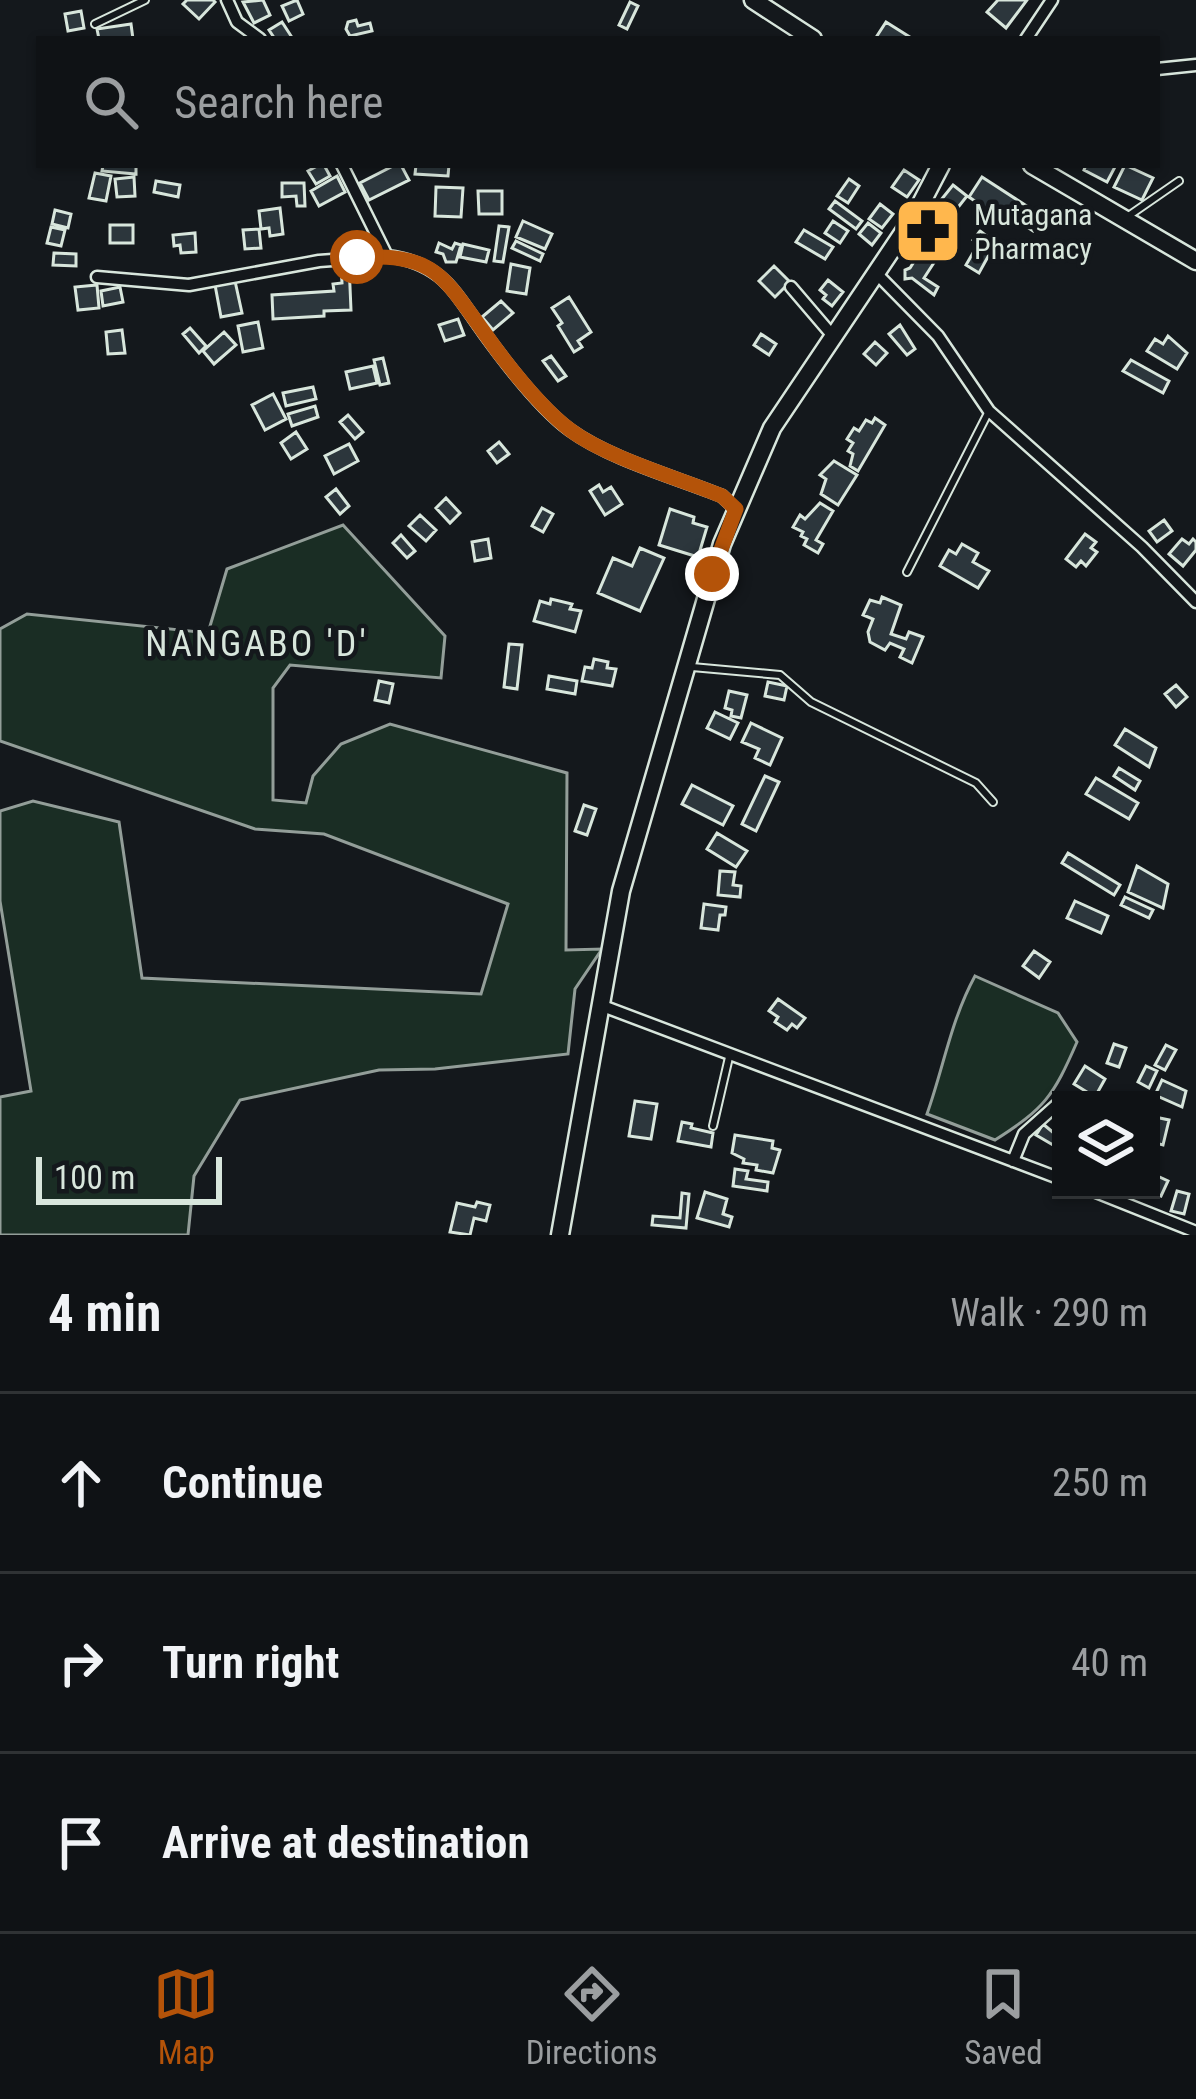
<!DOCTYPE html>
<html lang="en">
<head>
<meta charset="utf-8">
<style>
	body { margin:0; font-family:"Roboto Condensed",sans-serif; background:#1d2022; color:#f1f3f6 }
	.controls { position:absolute; right:36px; bottom:36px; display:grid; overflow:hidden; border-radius:0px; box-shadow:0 3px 9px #0004 }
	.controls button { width:108px; height:108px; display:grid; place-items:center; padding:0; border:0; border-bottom:3px solid #2f3234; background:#0f1215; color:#f1f3f6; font:60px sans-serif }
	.scale { position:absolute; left:36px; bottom:30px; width:186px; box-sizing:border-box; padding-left:12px; border:6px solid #d8e6dc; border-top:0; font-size:33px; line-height:42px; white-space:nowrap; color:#d8e6dc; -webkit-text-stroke:9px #14181c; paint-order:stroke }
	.stop { position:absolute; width:36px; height:36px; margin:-27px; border:9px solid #b45309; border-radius:50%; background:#fff }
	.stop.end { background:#b45309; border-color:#fff; box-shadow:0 3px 12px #0008 }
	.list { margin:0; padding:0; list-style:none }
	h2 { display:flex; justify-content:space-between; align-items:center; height:156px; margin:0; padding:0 48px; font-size:51px }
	h2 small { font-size:39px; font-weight:400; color:#9b9ea0 }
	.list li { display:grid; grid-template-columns:78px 1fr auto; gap:36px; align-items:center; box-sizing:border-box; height:180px; padding:0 48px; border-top:3px solid #2f3234 }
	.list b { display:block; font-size:45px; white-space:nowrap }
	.list em { font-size:39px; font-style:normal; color:#9b9ea0 }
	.icon { flex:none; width:66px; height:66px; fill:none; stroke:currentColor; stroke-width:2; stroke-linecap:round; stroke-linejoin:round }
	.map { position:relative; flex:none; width:1196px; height:1235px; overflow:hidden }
	.search { position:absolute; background:#0f1215; box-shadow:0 3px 9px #0004; left:36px; right:36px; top:36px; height:132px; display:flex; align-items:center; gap:30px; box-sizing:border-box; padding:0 42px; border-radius:0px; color:#9b9ea0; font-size:45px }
	.sheet { height:696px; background:#0f1215 }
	nav { display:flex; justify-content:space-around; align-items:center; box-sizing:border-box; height:168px; border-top:3px solid #2f3234; background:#0f1215; font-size:33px; color:#9b9ea0 }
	nav a { display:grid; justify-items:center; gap:6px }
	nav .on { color:#b45309 }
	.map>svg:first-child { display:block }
</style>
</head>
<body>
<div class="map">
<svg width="1196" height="1235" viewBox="0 0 1196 1235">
	<rect width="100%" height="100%" fill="#14181c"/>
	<path fill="#1a2d24" stroke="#939e99" stroke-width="3" d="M343,525L445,636L441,678L290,665L273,688V800L306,803L313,776L341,744L390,724L567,773L566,950L602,949L575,989L568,1054L435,1069L379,1070L240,1100L194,1176L188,1235H0V1097L31,1091L0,901V811L33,801L119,822L142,978L481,994L508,904L324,834L255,829L0,741V629L27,614L208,633L227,569Z
		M975,976L1058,1013L1077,1042C1053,1097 1045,1108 995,1140L927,1114C944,1066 951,1020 975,976Z"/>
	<path fill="#2c363c" stroke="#d8e6dc" stroke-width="3" d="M187,0H213L215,2L199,19L183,4Z
		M263,0L270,15L254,23L243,2Z
		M297,0L303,14L289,21L282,6Z
		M998,0H1027L1006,28L987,12Z
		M630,2L638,6L627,29L619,25Z
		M81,11L84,28L68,31L65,14Z
		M356,20L358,26L370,23L372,31L350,36L346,29L348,22Z
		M282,22L293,39H275L269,30Z
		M886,22L913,39H875Z
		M131,24L133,39H99L97,29Z
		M103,165H136V174L102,171Z
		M319,165H324L330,176L316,184L308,171Z
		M395,165H401L409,180L369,200L360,183Z
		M416,165H449L448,176L415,174Z
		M1086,165H1116L1107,182L1084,170Z
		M1125,165L1153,178L1142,200L1114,187Z
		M904,170L919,180L907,197L892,187Z
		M95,173L111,176L106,201L89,198Z
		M337,176L345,192L319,206L311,191Z
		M134,177L135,196L117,197L115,179Z
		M982,177L1042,216L1033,231L1015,219L1013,222L997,212L995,215L969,197Z
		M849,179L859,186L848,203L837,196Z
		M156,181L180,185L178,197L154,192Z
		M282,183H304L305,206H297L296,196L282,197Z
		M953,185L967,196L956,210L941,200Z
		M436,187L463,188L461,217L435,216Z
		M478,191H502V214H479Z
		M835,201L862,221L856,229L829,209Z
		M880,204L893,214L882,228L869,219Z
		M280,208L283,234L270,236L269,228L261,229L259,211Z
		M55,210L71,214L68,228L52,224Z
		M523,221L552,234L545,249L516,237Z
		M833,221L848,231L840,243L825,233Z
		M868,223L881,233L872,245L859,234Z
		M939,223L954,235L938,254L923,242Z
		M110,225H133V243H110Z
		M499,226L509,227L503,262L494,261Z
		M51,227L65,230L61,246L47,243Z
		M259,229L261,248L245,249L243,230Z
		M804,230L833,247L825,259L796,242Z
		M980,231L996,243L989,252L973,240Z
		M195,233L196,252L181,253L180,245L174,246L173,235Z
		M516,241L543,254L540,261L512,248Z
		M439,243L452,249L455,243L461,245L456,262H446L443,254L436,252Z
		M463,244L489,250L486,262L460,257Z
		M977,246L990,253L979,273L966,265Z
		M922,249L937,258L924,278L938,287L934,295L912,278L905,279V270L910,268Z
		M54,253L76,254V266L53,265Z
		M349,264L351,310L324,311V316L273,319L272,295L334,291L333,284L342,283L341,265Z
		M511,264L530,268L526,294L507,291Z
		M774,266L790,282L775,297L759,281Z
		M828,280L843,292L832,306L823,299L826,295L820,290Z
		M235,281L242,313L221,317L215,285Z
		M97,285L99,308L78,310L75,287Z
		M120,287L123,302L103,306L101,291Z
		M569,297L591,332L578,341L582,347L574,352L558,326L562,323L552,308Z
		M501,301L513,313L493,330L482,317Z
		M458,319L464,335L445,341L439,325Z
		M258,322L263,348L243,352L238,326Z
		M900,325L915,349L907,355L889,334Z
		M190,328L206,346L199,353L183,334Z
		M122,330L125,353L108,354L106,332Z
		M224,332L236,345L214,364L203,351Z
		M761,334L776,344L769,355L754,345Z
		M1168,336L1187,353L1177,369L1147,351L1155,339L1163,344Z
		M875,342L887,353L876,365L864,354Z
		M551,356L566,376L558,381L543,361Z
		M383,358L389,383L380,385L374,360Z
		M1131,360L1169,381L1163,393L1123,371Z
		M373,366L377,383L350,389L346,372Z
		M313,387L316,399L286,406L283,393Z
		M273,394L286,419L265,430L252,405Z
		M315,406L318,417L292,426L288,414Z
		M348,415L363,432L355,439L340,422Z
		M875,418L885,425L858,471L850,466L853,454L848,451L853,443L847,439L854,428L859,431L866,420L872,423Z
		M296,432L307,449L291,459L281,443Z
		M499,442L509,454L497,463L488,451Z
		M349,444L358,461L334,474L325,456Z
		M834,461L857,475L838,505L821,494L826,479L820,475Z
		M599,485L603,492L611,487L622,504L605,515L590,491Z
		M336,489L349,506L340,514L326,497Z
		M446,498L460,513L450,523L436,508Z
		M820,503L833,511L816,540L823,544L818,553L804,545L807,539L801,536L803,532L793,527L800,515L805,519Z
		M542,508L553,514L543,532L532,526Z
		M670,509L694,517L693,523L707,527L698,557L659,545Z
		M420,515L436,530L426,541L409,526Z
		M1164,520L1172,531L1157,542L1149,531Z
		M1085,534L1096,542L1091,548L1097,552L1086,566L1081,561L1076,567L1066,559Z
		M401,535L415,551L407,558L393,543Z
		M488,539L491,558L475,561L472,542Z
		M1182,539L1189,544L1193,539L1196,542V550L1183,566L1169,554Z
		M962,544L978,553L973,562L989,571L978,588L940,566L949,550L956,554Z
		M640,548L664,558L640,611L598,593L613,558L632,566Z
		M882,597L901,605L891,634L906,639L909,632L923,637L912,663L900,657L904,649L890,643L885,650L870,642L868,632L873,619L863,615L870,600L880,603Z
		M551,599L572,604L570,609L581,611L575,632L534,621L540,601L550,604Z
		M509,644L522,645L517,689L504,687Z
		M594,659L608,662L607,668L616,669L612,686L582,681L585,667L592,668Z
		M549,676L577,681L575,694L547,689Z
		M379,681L393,684L389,703L375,700Z
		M768,682L787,686L784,700L765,696Z
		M1176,685L1187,697L1176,707L1165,694Z
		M729,691L747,695L741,718L731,716L732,710L725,708Z
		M715,712L738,723L730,739L707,728Z
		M751,723L782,738L770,765L755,758L759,749L742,742Z
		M1125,729L1156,748L1149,767L1115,745Z
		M1119,768L1140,781L1135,790L1114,776Z
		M765,776L779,782L756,831L742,824Z
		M1096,778L1138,803L1129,819L1086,794Z
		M692,785L733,806L723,825L682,804Z
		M584,805L596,809L587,835L575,831Z
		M717,833L747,851L736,867L707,849Z
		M1068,853L1120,885L1114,895L1062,863Z
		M1137,866L1168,884L1163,908L1128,892Z
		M720,871L735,872L733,885L741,886L740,897L718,895Z
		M1125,897L1153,910L1149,918L1121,905Z
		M1075,901L1108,916L1101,933L1067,918Z
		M704,904L726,907L725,915H720L718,930L701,928Z
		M1034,951L1050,962L1039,978L1023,966Z
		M778,999L805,1018L797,1028L792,1024L787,1030L775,1022L778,1017L769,1011Z
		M1114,1044L1126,1048L1119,1067L1107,1063Z
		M1166,1045L1176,1050L1165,1070L1155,1065Z
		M1085,1066L1105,1079L1095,1097L1074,1084Z
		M1146,1066L1157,1071L1149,1088L1138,1082Z
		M1162,1080L1186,1091L1182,1107L1155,1095Z
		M635,1101L657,1104L651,1139L629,1136Z
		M1155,1117L1169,1120L1163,1145L1151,1142Z
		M682,1122L692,1124L691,1128L713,1133L711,1147L678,1141Z
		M1043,1124L1061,1139L1060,1149L1036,1135Z
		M735,1135L773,1141L772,1148L780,1150L773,1173L756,1170L757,1165L743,1163L744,1159L732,1153Z
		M735,1169L748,1171L746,1179L768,1182L767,1191L733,1186Z
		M1151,1173L1168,1181L1161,1196L1147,1190H1151Z
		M1177,1191L1189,1194L1184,1214L1171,1211Z
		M705,1192L727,1199L723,1214L732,1217L729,1227L697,1218Z
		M682,1193L689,1194L686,1228L652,1225L653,1216L680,1218Z
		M477,1202L490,1205L486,1221L474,1218L470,1235L450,1232L457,1203L475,1207Z"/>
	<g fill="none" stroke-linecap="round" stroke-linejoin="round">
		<g stroke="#d8e6dc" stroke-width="10">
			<path id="lane" d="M95,24L145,0
				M1127,217L1179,181
				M907,572L989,411
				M692,667L780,675L811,702L976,783L993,802
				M713,1126L730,1053"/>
		</g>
		<g stroke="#d8e6dc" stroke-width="15">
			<path id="street" d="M227,0L237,22L260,39
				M1026,39L1052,0
				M1157,69L1196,65
				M342,165L387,256C443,263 454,292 484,333C505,362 540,408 570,430C610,459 675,477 722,496L736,509
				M876,273L938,336L989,411L1142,547L1196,602
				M97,277L189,285L319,261L387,256
				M791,287L832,335
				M600,1005L1061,1179
				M1013,1161L1024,1134L1061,1101
				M1091,1190L1196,1232"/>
		</g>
		<g stroke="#d8e6dc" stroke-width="21">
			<path id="secondary" d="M753,0L813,39
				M1032,165L1196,261
				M560,1235L621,891L722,544L772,428L915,215L941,165"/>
		</g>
		<use href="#lane" stroke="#14181c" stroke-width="6"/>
		<use href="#street" stroke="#14181c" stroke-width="10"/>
		<use href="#secondary" stroke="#14181c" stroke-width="16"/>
	</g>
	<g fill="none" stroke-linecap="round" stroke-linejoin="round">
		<path stroke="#b45309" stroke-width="15" d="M357,257C434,254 442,274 483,331C504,361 540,407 569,429C605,457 678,478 722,496L736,509L712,574"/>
	</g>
	<defs>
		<g id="pharmacy-square" transform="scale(3.45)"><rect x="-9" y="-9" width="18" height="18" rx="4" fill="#ffb74d" stroke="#14181c"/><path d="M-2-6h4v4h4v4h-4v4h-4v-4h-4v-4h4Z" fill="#111"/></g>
	</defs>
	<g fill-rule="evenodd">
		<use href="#pharmacy-square" x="928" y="231"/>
	</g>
	<g text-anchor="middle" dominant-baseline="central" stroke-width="9" stroke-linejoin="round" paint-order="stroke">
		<g font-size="30" fill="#d8e6dc" stroke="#14181c" text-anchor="start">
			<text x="974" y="214">Mutagana<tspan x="974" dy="34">Pharmacy</tspan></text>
		</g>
		<g font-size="36" letter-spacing="3" fill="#d8e6dc" stroke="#14181c">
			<text x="257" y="644">NANGABO 'D'</text>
		</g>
	</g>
</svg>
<div class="controls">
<button><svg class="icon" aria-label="layers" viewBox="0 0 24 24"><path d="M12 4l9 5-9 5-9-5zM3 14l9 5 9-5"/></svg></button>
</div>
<div class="scale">100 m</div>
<div class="stop" style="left:357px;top:257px"></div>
<div class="stop end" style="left:712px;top:574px"></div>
<div class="search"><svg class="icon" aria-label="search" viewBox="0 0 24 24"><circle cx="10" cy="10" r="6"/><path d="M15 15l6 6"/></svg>Search here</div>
</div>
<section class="sheet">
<h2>4 min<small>Walk · 290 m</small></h2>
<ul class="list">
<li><svg class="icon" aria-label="ahead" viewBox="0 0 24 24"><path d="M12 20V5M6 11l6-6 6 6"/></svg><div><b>Continue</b></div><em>250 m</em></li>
<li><svg class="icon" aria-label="right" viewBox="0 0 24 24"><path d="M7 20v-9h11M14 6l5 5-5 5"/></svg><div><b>Turn right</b></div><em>40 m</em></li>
<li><svg class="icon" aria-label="arrive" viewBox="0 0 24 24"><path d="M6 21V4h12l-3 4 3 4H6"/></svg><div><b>Arrive at destination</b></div></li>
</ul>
</section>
<nav>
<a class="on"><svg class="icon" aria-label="map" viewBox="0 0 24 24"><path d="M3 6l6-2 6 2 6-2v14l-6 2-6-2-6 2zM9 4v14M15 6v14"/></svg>Map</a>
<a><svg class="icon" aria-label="directions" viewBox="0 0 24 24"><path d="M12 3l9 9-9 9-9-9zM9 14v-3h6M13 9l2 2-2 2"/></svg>Directions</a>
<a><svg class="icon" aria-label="saved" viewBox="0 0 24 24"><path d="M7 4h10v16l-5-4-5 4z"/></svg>Saved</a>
</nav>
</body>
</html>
